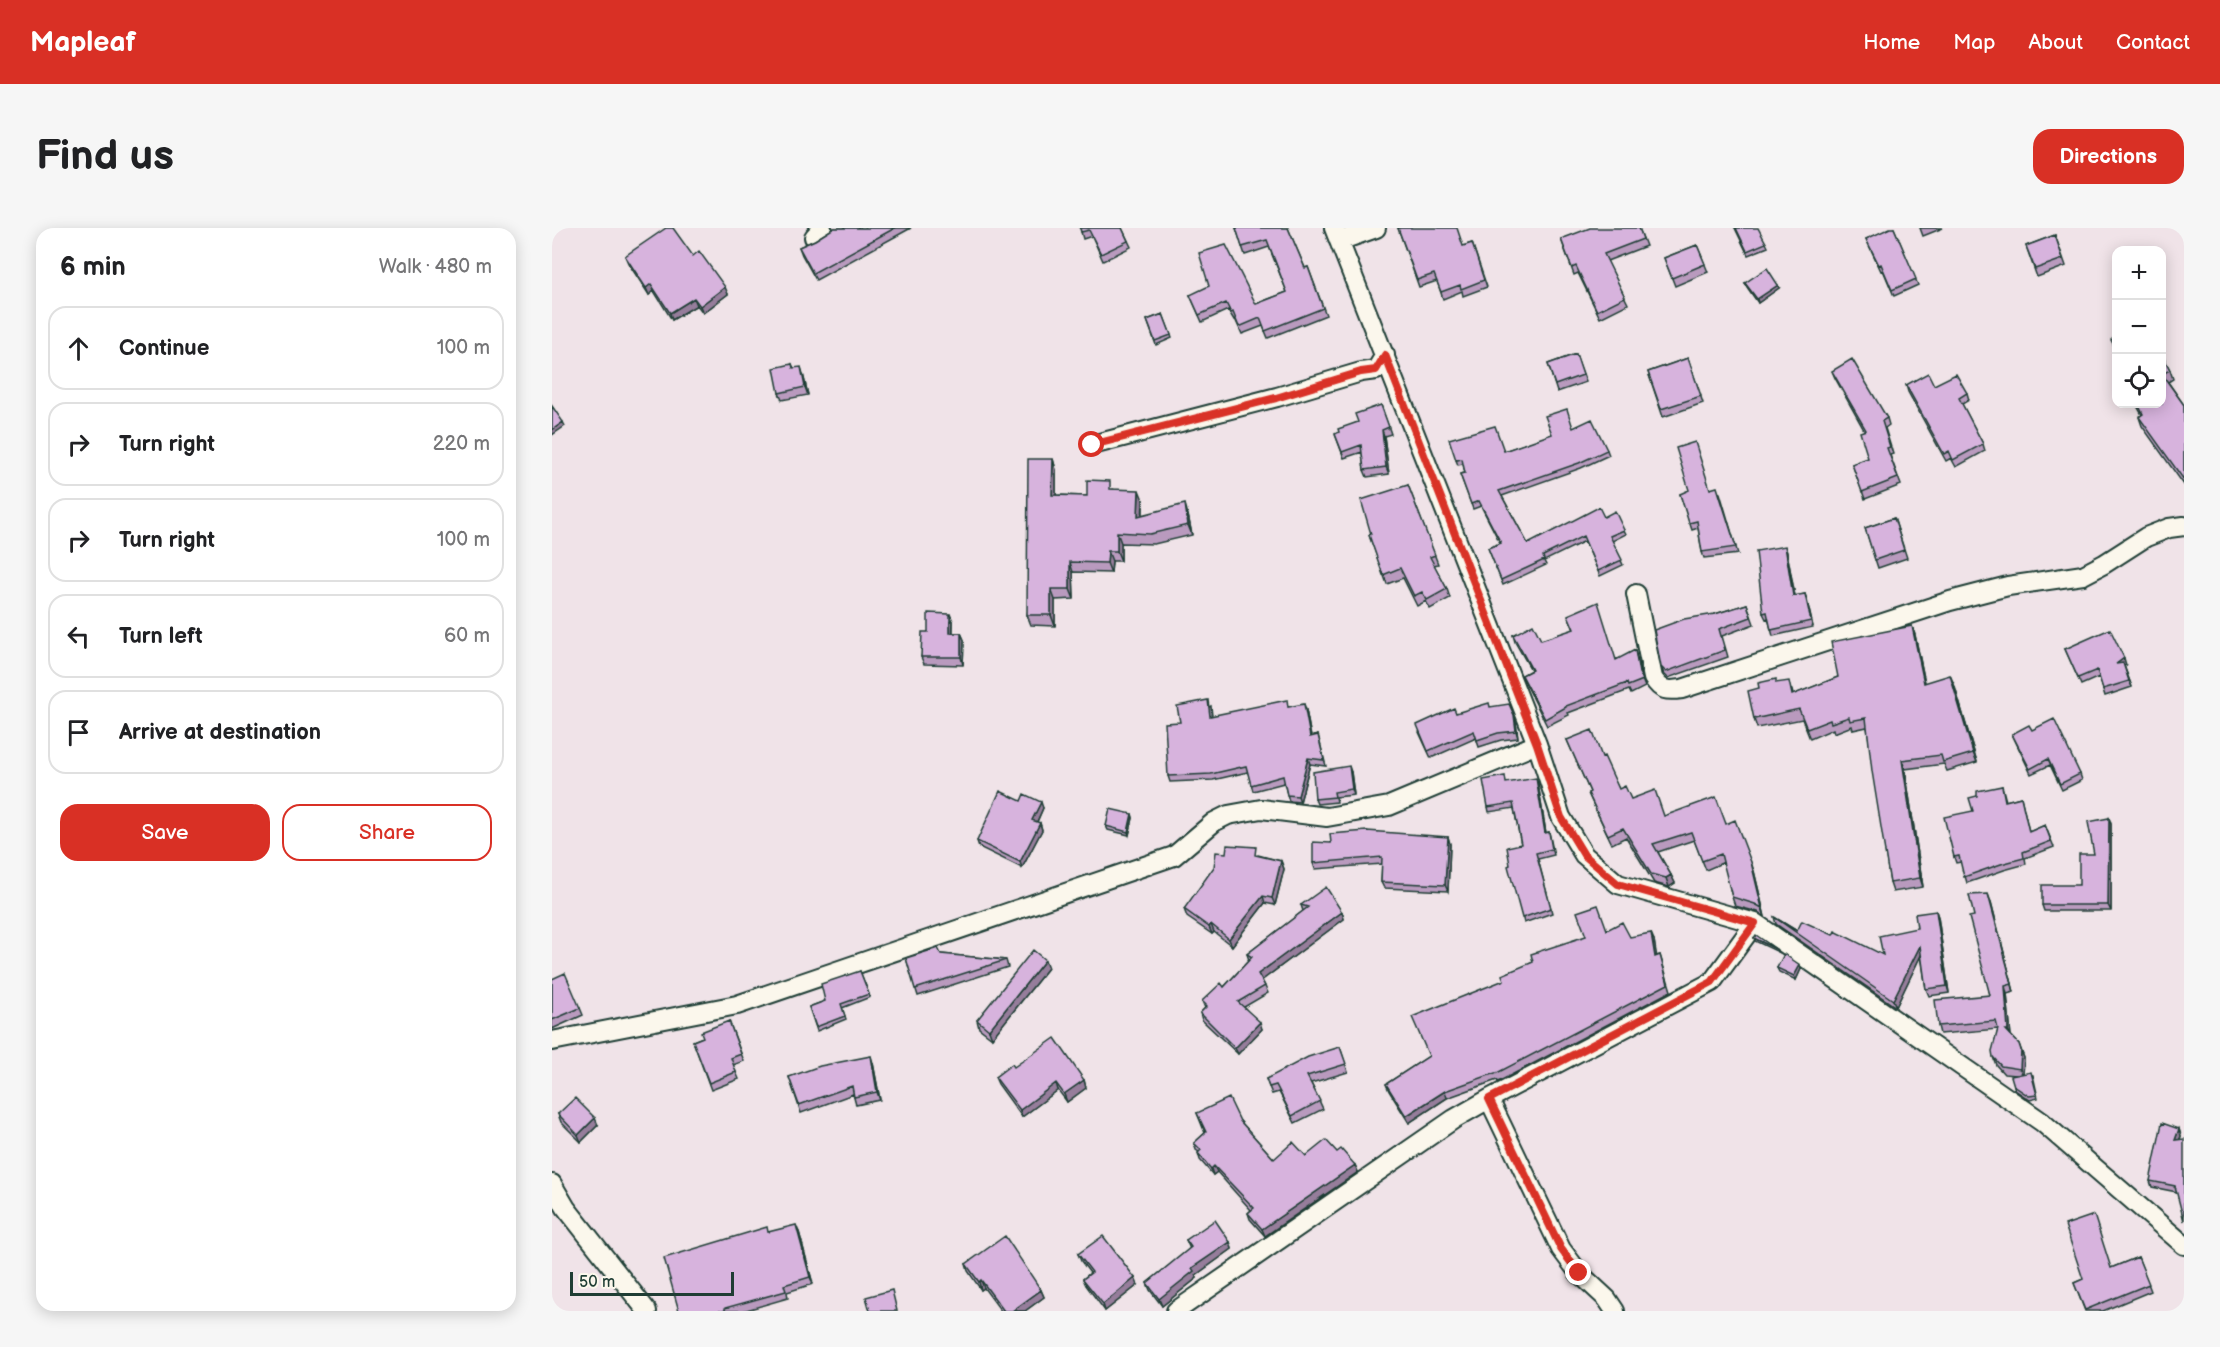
<!DOCTYPE html>
<html lang="en">
<head>
<meta charset="utf-8">
<style>
	body { margin:0; font-family:"Balsamiq Sans",sans-serif; background:#f6f6f6; color:#202124 }
	.controls { position:absolute; right:18px; top:18px; display:grid; overflow:hidden; border-radius:12px; box-shadow:0 3px 15px #0003 }
	.controls button { width:54px; height:54px; display:grid; place-items:center; padding:0; border:0; border-bottom:2px solid #e0e0e0; background:#fff; color:#202124; font:30px sans-serif }
	.scale { position:absolute; left:18px; bottom:15px; width:164px; box-sizing:border-box; padding-left:6px; border:3px solid #1f3d34; border-top:0; font-size:16px; line-height:21px; white-space:nowrap; color:#1f3d34; -webkit-text-stroke:4px #fbf7ec; paint-order:stroke }
	.stop { position:absolute; width:18px; height:18px; margin:-14px; border:4px solid #d93025; border-radius:50%; background:#fff }
	.stop.end { background:#d93025; border-color:#fff; box-shadow:0 2px 6px #0008 }
	.list { margin:0; padding:0; list-style:none }
	h2 { display:flex; justify-content:space-between; align-items:center; height:78px; margin:0; padding:0 24px; font-size:26px }
	h2 small { font-size:20px; font-weight:400; color:#757577 }
	.list li { display:grid; grid-template-columns:39px 1fr auto; gap:18px; align-items:center; box-sizing:border-box; height:84px; margin:0 12px 12px; padding:0 12px; border:2px solid #e0e0e0; border-radius:18px }
	.list b { display:block; font-size:22px; white-space:nowrap }
	.list em { font-size:20px; font-style:normal; color:#757577 }
	.actions { display:flex; gap:12px; padding:18px 24px }
	.actions a { flex:1; padding:14px 0; border:2px solid #d93025; border-radius:18px; text-align:center; font-size:21px; color:#d93025 }
	.actions .main { background:#d93025; color:#fff }
	.icon { flex:none; width:33px; height:33px; fill:none; stroke:currentColor; stroke-width:2; stroke-linecap:round; stroke-linejoin:round }
	.map { position:relative; flex:none; width:1632px; height:1083px; overflow:hidden; border-radius:18px }
	header { display:flex; align-items:center; gap:36px; box-sizing:border-box; height:84px; padding:0 30px; background:#d93025; color:#fff }
	header strong { font-size:28px }
	nav { display:flex; gap:33px; margin-inline-start:auto; font-size:21px }
	.intro { display:flex; align-items:center; justify-content:space-between; box-sizing:border-box; height:144px; padding:0 36px }
	h1 { margin:0; font-size:42px }
	.button { padding:15px 27px; border-radius:18px; background:#d93025; color:#fff; font-size:21px; font-weight:700 }
	main { display:flex; gap:36px; padding:0 36px }
	aside { flex:1; background:#fff; border-radius:18px; box-shadow:0 3px 15px #0003 }
	.map>svg:first-child { display:block }
</style>
</head>
<body>
<header>
<strong>Mapleaf</strong>
<nav><a>Home</a><a>Map</a><a>About</a><a>Contact</a></nav>
</header>
<div class="intro"><h1>Find us</h1><a class="button">Directions</a></div>
<main>
<aside>
<h2>6 min<small>Walk · 480 m</small></h2>
<ul class="list">
<li><svg class="icon" aria-label="ahead" viewBox="0 0 24 24"><path d="M12 20V5M6 11l6-6 6 6"/></svg><div><b>Continue</b></div><em>100 m</em></li>
<li><svg class="icon" aria-label="right" viewBox="0 0 24 24"><path d="M7 20v-9h11M14 6l5 5-5 5"/></svg><div><b>Turn right</b></div><em>220 m</em></li>
<li><svg class="icon" aria-label="right" viewBox="0 0 24 24"><path d="M7 20v-9h11M14 6l5 5-5 5"/></svg><div><b>Turn right</b></div><em>100 m</em></li>
<li><svg class="icon" aria-label="left" viewBox="0 0 24 24"><path d="M17 20v-9H6M10 6l-5 5 5 5"/></svg><div><b>Turn left</b></div><em>60 m</em></li>
<li><svg class="icon" aria-label="arrive" viewBox="0 0 24 24"><path d="M6 21V4h12l-3 4 3 4H6"/></svg><div><b>Arrive at destination</b></div></li>
</ul>
<div class="actions"><a class="main">Save</a><a>Share</a></div>
</aside>
<div class="map">
<svg width="1632" height="1083" viewBox="0 0 1632 1083">
	<rect width="100%" height="100%" fill="#f0e3e8"/>
	<filter id="ink" filterUnits="userSpaceOnUse"><feTurbulence type="fractalNoise" baseFrequency=".0167" numOctaves="2"/><feDisplacementMap in="SourceGraphic" scale="12" xChannelSelector="R" yChannelSelector="G"/><feConvolveMatrix kernelMatrix="1 2 1 2 8 2 1 2 1" color-interpolation-filters="sRGB"/></filter>
	<g filter="url(#ink)">
		<g fill="none" stroke-linecap="round" stroke-linejoin="round">
			<g stroke="#1f3d34" stroke-width="22">
				<path id="street" d="M782,0L985,516L1009,589L1032,627L1066,656L1203,695L1490,894L1632,1017
					M262,9L270,0
					M787,13L824,0
					M540,217L725,169L809,144L824,142L833,127
					M1084,366L1101,450C1109,463 1115,463 1130,461L1398,373L1456,358L1531,347L1552,336L1594,309L1617,300L1632,298
					M0,813L185,777L622,628L662,594L676,587L709,581L775,589L837,578L985,516
					M937,871L1009,1021L1027,1045L1055,1071L1063,1083
					M0,956L14,980L95,1083
					M624,1083L902,891L937,871L1160,754L1203,695"/>
			</g>
			<use href="#street" stroke="#fbf7ec" stroke-width="18"/>
		</g>
		<path fill="#b99abe" stroke="#1f3d34" stroke-width="1.5" d="M282,0H359L264,52L250,27L247,19L263,12Z
			M528,0H570L579,19L551,33L540,8L531,11Z
			M684,0H736L753,40L756,39L774,87L716,110L711,98L690,106L683,91L682,92L676,82L650,94L638,67L704,76L735,64L717,19L693,27Z
			M846,0L911,18L920,15L935,59L911,68L910,63L891,71L885,53L867,59Z
			M1087,0L1094,18L1055,33L1076,76L1048,90L1026,45L1022,47L1009,11Z
			M1183,0L1214,15L1216,19L1196,27Z
			M1342,0L1366,57L1342,68L1331,42L1329,43L1314,11Z
			M1368,0H1391L1371,8Z
			M1503,7L1514,38L1485,49L1474,18Z
			M1145,17L1156,44L1123,58L1112,30Z
			M73,28H141L176,66L151,85L145,77L120,92L102,63L97,67L76,35Z
			M1193,55L1227,60L1206,75L1195,59Z
			M611,86L620,110L604,117L595,92Z
			M1024,126L1034,154L1005,164L996,136Z
			M1610,126L1618,142L1621,151L1616,154L1632,177V257L1590,198L1587,189L1590,187L1584,176H1610Z
			M1136,130L1151,175L1111,189L1096,144Z
			M240,136L242,140L251,146L256,167L230,172L227,165Z
			M1280,143L1335,190L1337,197L1333,200L1341,226L1338,227L1349,257L1313,271L1300,236L1316,230L1312,202L1283,150Z
			M1354,157L1415,165L1417,172L1410,176L1431,216L1433,223L1404,239L1399,230L1394,233L1356,164Z
			M829,177L839,206L832,208L837,246L815,249L812,242L810,224L792,230L783,206L787,204L806,194Z
			M1021,200L1055,222L1057,227L1029,240L950,268L976,316L1052,289L1072,302L1074,306L1060,313L1071,337L1048,348L1033,313L992,333L994,337L951,357L936,320L948,315L929,278L921,281L908,246L913,245L911,236L906,237L904,232L952,223Z
			M501,231L504,242V267L535,268L561,261L591,272V287H636L640,307L602,316L569,315V333H560L559,345L521,344L522,371L503,372V398L479,397L475,387Z
			M856,257L886,336L882,337L895,361L898,370L878,381L874,373L865,378L851,350L835,356L817,307L819,306Z
			M1159,261L1168,265L1186,326L1152,330L1150,324L1146,300L1140,302L1128,266Z
			M1342,290L1355,330L1326,340L1313,300Z
			M1235,325L1243,368L1253,366L1261,399L1221,408L1216,390L1214,391L1211,385Z
			M1195,376L1202,396L1170,408L1176,429L1116,450L1112,446L1109,439L1163,386Z
			M1016,387L1064,431L1085,430L1089,449L1093,459L1079,466L1077,462L1016,485L1017,487L995,498L973,454L970,447L979,442L963,414L961,407L989,412L1022,402Z
			M401,393V405H409L412,412L411,437L372,436L369,429L376,404Z
			M1360,398L1363,407L1373,455L1402,456L1425,534L1395,543L1392,536L1353,541L1371,659L1341,664L1338,655L1315,499L1301,502L1300,498L1282,505L1281,501L1258,511L1250,491L1205,500L1202,491L1207,460L1225,455L1240,462L1241,467L1286,449Z
			M1513,421L1574,437L1572,438L1580,459L1553,468L1547,449L1529,457Z
			M659,478L660,488L737,479L754,482L759,509L766,507L774,538L758,536L748,574L737,573L732,555L701,563L696,544L661,552L618,554L616,548L628,494Z
			M938,479L964,494L966,510L949,512L927,519L924,510L879,530L867,504L904,485Z
			M1480,502L1528,546L1530,552L1510,562L1498,537L1479,546L1460,506Z
			M1015,512L1050,529L1067,561L1079,571L1112,588L1174,596L1202,643L1213,689L1206,684L1183,678L1180,669L1172,634L1154,642L1142,612L1106,624L1119,647L1123,655L1117,659L1102,655L1074,609L1060,616L1040,574L1036,565L1038,564Z
			M799,544L802,567L784,569L785,574L765,576L763,571Z
			M955,555L986,556L994,605L997,604L1002,627L986,631L1000,685L972,695L958,637L969,616L962,580L937,584L936,579Z
			M1450,558L1454,573L1469,569L1477,604L1493,597L1502,619L1473,630L1474,636L1452,642L1415,655L1409,634L1404,635L1402,629L1421,583L1425,568Z
			M469,573L491,580L485,594L488,595L490,602L470,640L427,619L425,613Z
			M580,586L581,590L577,607L556,602L554,598Z
			M1557,590L1559,596V683H1492L1490,677L1527,657L1542,626Z
			M896,609L898,616L896,663L832,660L829,654L830,636L763,641L761,635L779,615Z
			M706,627L729,633L732,641L723,677L713,675L680,718L662,704L660,706L635,689L632,681Z
			M1439,674L1462,764L1455,766L1459,808L1467,816L1472,830L1471,846L1481,847L1486,870L1478,872L1463,862L1462,858L1464,847L1452,846L1444,837L1441,829L1446,801L1388,806L1386,798L1438,767L1422,688Z
			M749,677L790,684L792,691L710,752L716,765L692,779L710,801L686,826L650,792L648,785L653,780L650,773L672,759L697,732L695,726L751,683Z
			M1384,683L1386,689L1397,765L1377,768L1374,761L1369,727L1344,779L1224,696L1222,689L1245,703L1281,707L1331,727L1365,700Z
			M1055,702L1078,709L1102,712L1104,728L1108,727L1119,763L946,854L945,852L895,870L857,895L837,863L834,856L876,829L952,752L981,734Z
			M1202,710L1224,721L1226,724L1203,713Z
			M389,726L454,732L456,739L366,768L354,730Z
			M496,740L440,810L427,800L425,792Z
			M1225,740L1249,741L1244,752L1227,744Z
			M308,743L318,769L290,780L294,791L265,803L257,779L273,773Z
			M0,751L28,780L31,787L0,801Z
			M177,793L192,833L181,837L187,851L159,862L141,813L151,809Z
			M788,819L796,844L759,855L771,881L743,895L727,864L720,866L714,851Z
			M321,835L328,872L304,877L301,866L249,885L237,849Z
			M462,839L532,852L534,860L515,874L506,862L470,889L446,856L443,849Z
			M645,885L688,893L722,931L754,928L785,924L803,937L806,944L713,1008L698,991L696,985L699,982L665,944L661,947L648,932L646,925L647,924L644,922L642,915L653,905Z
			M6,886L46,897L29,914L9,894Z
			M1627,901L1629,908L1628,912L1625,964L1600,959L1598,953Z
			M216,1004H247L261,1056L235,1064L236,1070L191,1083H127Z
			M634,1012L678,1014L680,1021L644,1047L645,1050L610,1078L598,1062L595,1055L638,1021Z
			M526,1026L586,1057L553,1083L534,1057L531,1051L538,1045L529,1033Z
			M1586,1029L1599,1063L1551,1083H1533L1522,1055Z
			M414,1036L489,1062L492,1069L473,1083H449L432,1060L429,1062L416,1043Z"/>
		<path fill="#967d9b" stroke="#1f3d34" stroke-width="1.5" d="M99,56L102,63L97,67L94,60Z
			M1226,57L1227,60L1206,75L1205,71Z
			M173,59L176,66L151,85L148,78Z
			M142,70L145,77L120,92L118,85Z
			M249,139L251,146L256,167L253,159Z
			M11,194L13,198L0,207V202Z
			M830,202L832,208L837,246L834,239Z
			M501,231L504,242V278L500,267Z
			M587,262L591,272L590,298L586,288Z
			M633,276L636,287L640,307L636,297Z
			M565,304L569,315V333L565,323Z
			M1233,318L1235,325L1244,374L1241,368Z
			M556,323L560,333L559,345L555,335Z
			M518,334L521,344L522,371L518,361Z
			M499,361L503,372V398L499,387Z
			M1253,366L1255,372L1261,399L1259,393Z
			M398,386L401,393L400,412L398,405Z
			M1360,398L1363,407L1375,464L1372,455Z
			M409,405L412,412L411,437L409,429Z
			M1083,422L1085,430L1090,452L1087,445Z
			M1572,430L1574,437L1572,438L1580,459L1572,438L1564,436Z
			M1398,447L1402,456L1425,534L1421,525Z
			M752,476L754,482L760,515L758,509Z
			M962,487L964,494L966,510L964,503Z
			M756,530L758,536L748,574L746,568Z
			M1350,532L1353,541L1371,659L1368,650Z
			M797,538L799,544L802,567L800,561Z
			M984,550L986,556L995,611L993,605Z
			M489,574L491,580L483,598L480,592Z
			M580,586L581,590L577,607L576,604Z
			M1557,590L1559,596V683L1556,677Z
			M488,595L490,602L470,640L468,634Z
			M896,609L898,616L896,663L893,657Z
			M729,633L732,641L723,677L720,670Z
			M1199,634L1202,643L1213,689L1210,680Z
			M1119,647L1123,655L1117,659L1114,650Z
			M1436,666L1439,674L1462,764L1460,756Z
			M711,668L713,675L680,718L677,711Z
			M1384,683L1386,689L1397,765L1395,758Z
			M790,684L792,691L709,753L706,746Z
			M659,696L662,704L660,706L657,699Z
			M1099,705L1102,712L1106,736L1103,729Z
			M1368,718L1370,725L1344,779L1341,772Z
			M493,732L496,740L440,810L437,802Z
			M1248,737L1249,741L1244,752L1242,748Z
			M1453,758L1455,766L1459,809L1456,802Z
			M708,794L710,801L686,826L683,820Z
			M1469,822L1472,830L1471,848L1468,841Z
			M319,828L321,835L328,872L325,864Z
			M532,852L534,860L515,874L512,866Z
			M504,855L506,862L470,889L468,882Z
			M893,863L895,870L857,895L854,888Z
			M43,890L46,897L29,914L26,907Z
			M1627,901L1629,908L1625,918L1623,912Z
			M803,937L806,944L713,1008L710,1001Z
			M662,938L665,944L661,947L659,941Z
			M244,997L247,1004L261,1056L258,1049Z
			M678,1014L680,1021L644,1047L645,1050L610,1078L607,1071L640,1040Z
			M583,1050L586,1057L553,1083L551,1076Z
			M429,1052L432,1060L429,1062L427,1054Z
			M489,1062L492,1069L473,1083H460Z"/>
		<path fill="#d7b3dd" stroke="#1f3d34" stroke-width="1.5" d="M114,0H121L141,28L147,23L173,59L148,78L142,70L118,85L99,56L94,60L73,28Z
			M282,0H343L261,45L247,19L263,12Z
			M528,0H570L576,13L549,26L537,2L529,4Z
			M684,0H736L753,40L756,39L771,80L713,103L708,90L687,99L681,84L679,85L674,75L647,87L638,67L657,58L647,25L674,17L704,76L735,64L715,12L690,19Z
			M846,0H905L911,18L920,15L932,52L909,61L908,57L889,64L882,46L865,52Z
			M1038,0H1087L1091,11L1052,26L1073,69L1045,83L1024,38L1020,40L1009,11Z
			M1184,0H1206L1214,15L1195,23Z
			M1338,0H1342L1364,51L1340,62L1329,36L1327,37L1314,11Z
			M1503,7L1511,31L1483,41L1474,18Z
			M1145,17L1153,36L1120,50L1112,30Z
			M1215,40L1226,57L1205,71L1193,55Z
			M611,86L619,107L603,113L595,92Z
			M1564,108V121L1559,112Z
			M1024,126L1031,147L1003,157L996,136Z
			M1610,126L1618,142L1610,146L1632,177V252L1587,189L1591,186L1586,176H1610Z
			M1136,130L1149,168L1109,181L1096,144Z
			M1300,131L1335,190L1330,193L1338,219L1335,220L1346,250L1310,264L1300,236L1316,230L1308,204L1314,202L1280,143Z
			M240,136L241,140L249,139L253,159L227,165L222,140Z
			M1376,145L1382,157L1404,146L1415,165L1407,170L1431,216L1401,232L1397,223L1392,226L1354,157Z
			M829,177L837,199L830,202L834,239L812,242L809,217L790,224L783,206L787,204L786,201L806,194L803,186Z
			M0,178L11,194L0,202Z
			M1015,181L1021,200L1040,191L1055,222L1027,235L947,263L976,316L1047,279L1052,289L1063,283L1072,302L1058,308L1070,332L1046,343L1031,308L991,328L992,332L949,352L936,320L949,315L927,273L919,276L908,246L913,245L910,231L904,232L897,211L943,198L952,223L1000,206L993,188Z
			M1143,214L1158,261L1165,259L1184,319L1150,324L1145,293L1137,295L1128,266L1137,262L1124,220Z
			M476,231H501L500,267L535,268V252L558,253V261L587,262L586,288L633,276L636,297L598,306L565,304V323H556L555,335L518,334V361H499V387H475Z
			M856,257L883,327L878,329L895,361L875,372L870,364L862,368L848,340L831,347L817,307L819,306L809,272Z
			M1342,290L1352,322L1323,332L1313,300Z
			M1233,318L1241,368L1253,366L1259,393L1219,402L1215,384L1211,385L1204,323Z
			M1046,374L1064,432L1083,422L1087,445L1091,452L1076,458L1075,455L1014,478V479L993,491L970,447L980,442L961,407L981,396L989,412L1022,401L1016,387Z
			M1195,376L1199,389L1167,401L1173,422L1114,444L1109,439L1102,402L1132,391L1163,386Z
			M376,385L398,386V405H409V429H369L370,404H376Z
			M1360,398L1372,455L1398,447L1421,525L1391,534L1389,527L1350,532L1368,650L1338,655L1320,543L1314,490L1298,493L1297,489L1279,495L1278,492L1255,501L1247,481L1202,491L1196,463L1207,460L1206,455L1224,451V455L1237,453L1240,467L1286,449L1279,414Z
			M1558,401L1572,430L1564,436L1571,435L1577,453L1551,461L1545,442L1526,450L1513,421Z
			M656,472L658,488L735,472L736,479L752,476L758,509L766,507L772,532L756,530L746,568L735,567L731,548L699,557L694,538L659,546L616,548L613,495L628,494L625,478Z
			M937,475L938,479L957,476L962,487L964,503L946,505L925,512L922,503L876,523L865,497L902,480L904,485Z
			M1502,491L1528,546L1508,556L1496,531L1478,541L1460,506L1477,497L1480,502Z
			M1040,502L1050,529L1052,528L1067,561L1073,558L1079,571L1103,562L1112,588L1164,569L1174,596L1183,592L1199,634L1210,680L1203,676L1180,669L1169,626L1150,633L1139,604L1101,616L1119,647L1114,650L1099,646L1071,600L1056,607L1036,565L1038,564L1015,512Z
			M797,538L800,561L782,564L783,569L763,571L761,544Z
			M953,548L954,555L984,550L993,605L997,604L1000,621L984,625L999,680L970,690L956,638L958,637L955,619L969,616L961,575L936,579L931,552Z
			M1450,558L1453,573L1469,569L1477,604L1493,597L1499,613L1471,624L1472,630L1449,636L1412,649L1407,628L1402,629L1392,589L1421,583L1417,570L1425,568V563Z
			M448,563L469,573L472,566L489,574L480,592L488,595L468,634L425,613Z
			M558,581L580,586L576,604L554,598Z
			M1557,590L1556,677H1490V657H1527V626H1542L1536,594Z
			M815,603L896,609L893,657L829,654L830,629L761,635V614L779,615L778,606Z
			M675,617L704,619L703,627L729,633L720,670L711,668L677,711L659,696L657,699L632,681L662,639L664,624L674,625Z
			M774,659L790,684L706,746L713,758L686,774L708,794L683,820L648,785L655,778L650,773L669,755L672,759L700,729L695,726L756,679L749,677Z
			M1436,666L1460,756L1453,758L1456,802H1454L1467,816L1469,822L1468,841L1449,838L1441,829L1440,823L1446,801L1444,793L1386,798L1383,772L1438,767L1417,689L1422,688L1417,667Z
			M1046,677L1055,702L1070,694L1078,709L1099,705L1103,729L1108,727L1116,756L943,846V845L893,863L854,888L834,856L877,828L860,789L952,752L950,747L981,734L979,726L1034,708L1025,684Z
			M1384,683L1395,758L1374,761L1368,718L1341,772L1222,689L1245,703L1250,693L1281,707L1283,703L1331,727L1327,708L1365,700L1363,686Z
			M1204,707L1224,721L1202,710Z
			M386,720L389,726L454,732L363,761L354,730Z
			M481,722L493,732L437,802L425,792Z
			M1232,726L1248,737L1242,748L1225,740Z
			M308,743L317,766L289,776L293,788L264,799L257,779L273,773L269,756Z
			M13,745L28,780L0,792V751Z
			M177,793L189,826L179,830L184,844L157,855L141,813L151,809L149,804Z
			M503,810L532,852L512,866L504,855L468,882L443,849L460,836L462,839Z
			M788,819L794,836L755,848L768,873L740,888L724,857L717,859L714,851L756,829Z
			M319,828L325,864L302,869L300,858L247,877L237,849L268,838Z
			M1479,844L1485,867L1477,868L1462,858L1459,848Z
			M23,870L43,890L26,907L6,886Z
			M677,870L688,893L722,931L741,914L754,928L774,912L785,924L789,921L803,937L710,1001L696,985L702,980L662,938L659,941L646,925L649,922L642,915L654,904L645,885Z
			M1610,895L1627,901L1623,912L1632,911V993L1623,958L1598,953Z
			M1542,987L1559,1040L1586,1029L1597,1056L1533,1082L1522,1055L1531,1051L1513,997Z
			M663,992L678,1014L640,1040L642,1043L607,1071L595,1055L639,1019L634,1012Z
			M244,997L258,1049L232,1057L234,1063L173,1080V1083H127L112,1030L215,999L216,1004Z
			M453,1008L489,1062L460,1083H452L429,1052L427,1054L414,1036Z
			M551,1008L583,1050L551,1076L531,1051L540,1044L526,1026Z
			M340,1062L345,1083H318L314,1069Z"/>
	</g>
	<g fill="none" stroke-linecap="round" stroke-linejoin="round" filter="url(#ink)">
		<path stroke="#d93025" stroke-width="8" d="M540,217L724,170L809,144L824,142L833,127L985,516L1009,589L1032,627L1066,656L1203,695L1160,754L937,871L1009,1021L1027,1045"/>
	</g>
</svg>
<div class="controls">
<button>+</button>
<button>−</button>
<button><svg class="icon" aria-label="locate" viewBox="0 0 24 24"><circle cx="12" cy="12" r="6"/><path d="M12 2v4M12 18v4M2 12h4M18 12h4"/></svg></button>
</div>
<div class="scale">50 m</div>
<div class="stop" style="left:540px;top:217px"></div>
<div class="stop end" style="left:1027px;top:1045px"></div>
</div>
</main>
</body>
</html>
